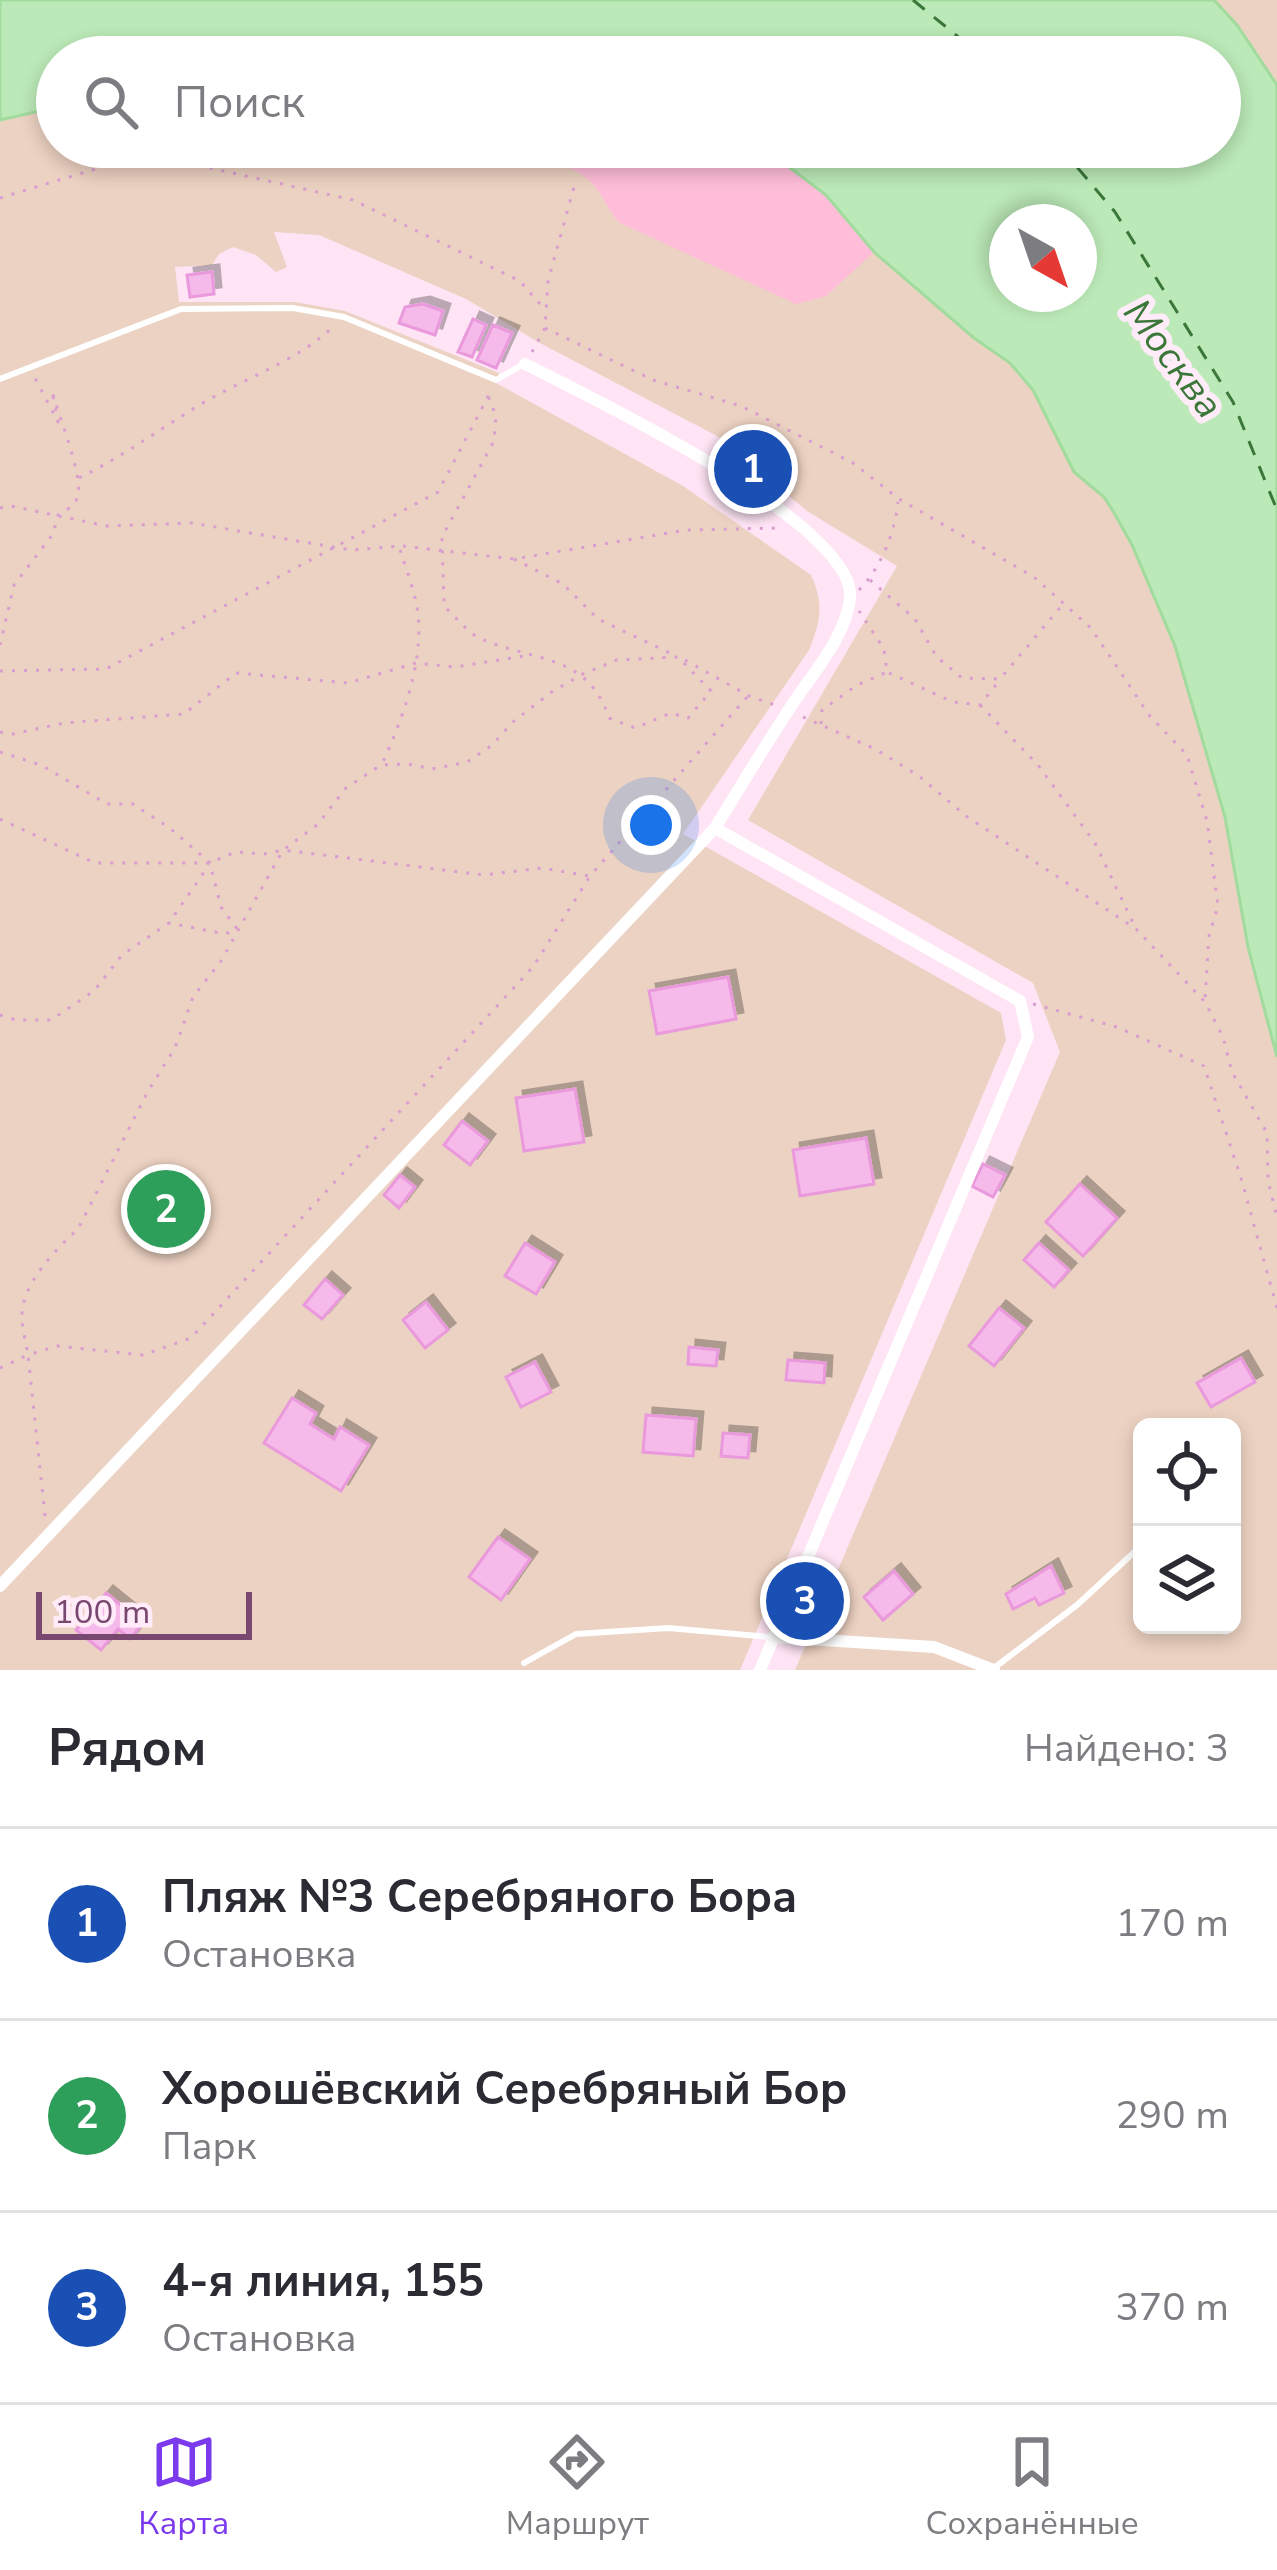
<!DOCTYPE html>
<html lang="ru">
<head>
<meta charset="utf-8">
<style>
	body { margin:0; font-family:"Nunito Sans",sans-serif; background:#f7f7f7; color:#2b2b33 }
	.controls { position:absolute; right:36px; bottom:36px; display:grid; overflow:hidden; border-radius:18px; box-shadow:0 6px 18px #0003 }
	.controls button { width:108px; height:108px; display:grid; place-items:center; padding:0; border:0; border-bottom:3px solid #e1e1e2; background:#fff; color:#2b2b33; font:60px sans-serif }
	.compass { position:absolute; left:989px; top:204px; width:108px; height:108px; border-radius:50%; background:#fff; box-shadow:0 6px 18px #0003; rotate:140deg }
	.scale { position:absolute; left:36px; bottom:30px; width:216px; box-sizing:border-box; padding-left:12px; border:6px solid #784871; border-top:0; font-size:33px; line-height:42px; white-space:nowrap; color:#784871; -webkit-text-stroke:9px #ffecf8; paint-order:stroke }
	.you { position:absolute; left:651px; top:825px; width:42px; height:42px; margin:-30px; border:9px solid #fff; border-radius:50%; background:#1a73e8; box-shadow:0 0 0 18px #1a73e833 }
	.badge { display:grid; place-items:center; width:78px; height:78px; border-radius:50%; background:#7c3aed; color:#fff; font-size:39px; font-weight:700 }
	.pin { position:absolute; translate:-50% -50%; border:6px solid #fff; box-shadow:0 3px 12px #0006 }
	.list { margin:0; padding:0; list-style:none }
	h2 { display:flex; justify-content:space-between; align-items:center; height:156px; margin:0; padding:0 48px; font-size:51px }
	h2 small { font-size:39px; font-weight:400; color:#7c7c81 }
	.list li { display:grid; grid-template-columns:78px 1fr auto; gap:36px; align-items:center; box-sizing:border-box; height:192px; padding:0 48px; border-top:3px solid #e1e1e2 }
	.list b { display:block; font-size:45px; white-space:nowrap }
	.list p { margin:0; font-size:39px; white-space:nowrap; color:#7c7c81 }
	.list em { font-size:39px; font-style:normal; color:#7c7c81 }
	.icon { flex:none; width:66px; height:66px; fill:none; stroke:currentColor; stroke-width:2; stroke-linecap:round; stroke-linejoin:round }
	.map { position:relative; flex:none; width:1277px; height:1670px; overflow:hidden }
	.search { position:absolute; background:#fff; box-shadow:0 6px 18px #0003; left:36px; right:36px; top:36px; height:132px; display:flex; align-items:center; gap:30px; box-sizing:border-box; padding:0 42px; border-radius:66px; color:#7c7c81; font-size:45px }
	.sheet { height:732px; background:#fff }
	nav { display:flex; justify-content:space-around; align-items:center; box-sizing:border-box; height:168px; border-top:3px solid #e1e1e2; background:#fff; font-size:33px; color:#7c7c81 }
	nav a { display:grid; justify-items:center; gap:6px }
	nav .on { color:#7c3aed }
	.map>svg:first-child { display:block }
</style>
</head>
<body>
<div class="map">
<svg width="1277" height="1670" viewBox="0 0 1277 1670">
	<defs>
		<filter id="shadow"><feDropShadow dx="7" dy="-7" stdDeviation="0" flood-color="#0004"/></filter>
	</defs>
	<rect width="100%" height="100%" fill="#fee4f4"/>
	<path fill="#ecd2c2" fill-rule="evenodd" d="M1214,0H1277V85L1237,25Z
		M57,107V147H745L785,164L874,252L974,338L1010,363L1033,390L1074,472L1104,497L1132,545L1174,646L1225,817L1248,947L1277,1057V1670H795L1060,1052L1033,983L748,820L897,566L807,511L717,436L538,342L466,299L319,235L274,232L287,267L276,272L256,255L233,247L219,254L212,265L175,267L179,302H295L345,311L499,373L496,383L683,486L811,575C824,603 821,621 809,650L683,834L1001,1013L1006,1040L740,1670H0V120ZM1142,1427H1232V1625H1142Z"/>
	<path fill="#ffbdda" d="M516,147H745L785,164L826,195L874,252L826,296L796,304L620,223C607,210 603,194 591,182C572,164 540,158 516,147Z"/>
	<path fill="#bbe9b7" stroke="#a1db9d" stroke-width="3" fill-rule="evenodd" d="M0,0H1214L1237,25L1277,85V1057L1248,947L1225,817L1175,646L1132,545L1113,511L1104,497L1074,472L1033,390L1010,363L974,338L874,252L826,195L785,164L745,147H1220V57H392L365,48L271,57H57V107L0,120ZM1007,222H1079V294H1007Z"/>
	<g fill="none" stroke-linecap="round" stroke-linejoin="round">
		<path stroke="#3a7738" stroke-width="3" stroke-dasharray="15 12" stroke-linecap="butt" d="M913,0L983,57
			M1060,147L1115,212L1233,402L1277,510"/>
	</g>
	<path fill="#f5baea" stroke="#e999dc" stroke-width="3" filter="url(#shadow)" d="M212,272L214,294L190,297L187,275Z
		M423,304L443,311L435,335L399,323L405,307Z
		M473,319L486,325L472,357L458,352Z
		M493,325L512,333L496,368L477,360Z
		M728,977L736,1019L657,1034L649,991Z
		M575,1089L584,1142L524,1151L516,1098Z
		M462,1121L488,1141L470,1165L444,1145Z
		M866,1138L874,1184L800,1196L793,1150Z
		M983,1164L1005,1175L993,1197L972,1186Z
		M400,1175L415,1187L399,1208L384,1195Z
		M1080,1184L1117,1218L1083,1256L1046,1222Z
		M525,1243L555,1262L536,1294L505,1276Z
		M1039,1243L1069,1270L1054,1287L1024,1260Z
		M325,1279L343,1295L322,1319L304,1305Z
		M426,1302L448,1330L425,1348L403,1320Z
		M999,1308L1024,1328L994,1366L969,1346Z
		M689,1347L718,1350L716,1366L688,1364Z
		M1241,1358L1255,1382L1211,1407L1197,1383Z
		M788,1360L825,1363L824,1383L786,1380Z
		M535,1362L551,1392L521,1407L506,1377Z
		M292,1398L316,1413L310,1424L334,1439L340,1427L369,1445L341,1491L264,1443Z
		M646,1415L696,1419L693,1456L643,1452Z
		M723,1433L750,1435L748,1458L721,1456Z
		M498,1537L530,1559L501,1600L469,1577Z
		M1051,1566L1064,1593L1039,1605L1035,1598L1013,1609L1006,1594Z
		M894,1571L913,1594L883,1620L864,1597Z
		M106,1593L143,1623L130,1639L118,1629L101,1650L76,1630Z"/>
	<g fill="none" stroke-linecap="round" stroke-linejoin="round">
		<path stroke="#da9dd0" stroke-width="3" stroke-dasharray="3 9" stroke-linecap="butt" d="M0,198L102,167L166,158L353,200L520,281L545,310
			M545,328L653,380L741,406L853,463L899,499L1034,577L1091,628L1149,715L1187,755L1207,821L1218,906L1209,936L1205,999
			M532,352L545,328L548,281L574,187
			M79,478C122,457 160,429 201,404C245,378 295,362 333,327
			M0,508L11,506L107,526L192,523L351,550L399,546C404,564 412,583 416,602C427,654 404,715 383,762
			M403,546L514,559L686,530L780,528
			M514,559L563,584L598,619L676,656
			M870,580L915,619L936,656L962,678L1000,679L1063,604
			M859,590C881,568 895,532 898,502
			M0,645L14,585L53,534L58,515C66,511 75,505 78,496C83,475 58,414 52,391L58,422L35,378
			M685,660L749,696L778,706
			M0,671L106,669L438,492L492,389
			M889,673L953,702L980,705L999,681
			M980,705L1038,765L1095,843L1135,927
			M803,717L875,749L919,776L966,816L1136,929L1205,1002L1223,1037L1232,1072L1267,1133L1268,1181L1277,1217
			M821,724L822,710L857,685L887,672L884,649L859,611
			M0,732L13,734L64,723L184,714L236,673L348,683L416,663L455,667L524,656
			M0,752L41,765L107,804H133L171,829L210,863L221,907L237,929L225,934L169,923
			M0,819L95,863H210L235,852L264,854L283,850L484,875L542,868L590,876L748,696
			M1033,1004L1117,1027L1204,1066L1241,1178L1277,1308
			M0,1015L16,1020H51L94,991L122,955L169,923L209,865
			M0,1368L28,1355C26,1342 22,1329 22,1316C21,1285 56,1249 78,1229L148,1091L175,1048L193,997L221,961L283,850L317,825L346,788L381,765L408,764L432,769L467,762L491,746L514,721L553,691L583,674L617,660L678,657L711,691L688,718L671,713L635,728L609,718C588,653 533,662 479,638C466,631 455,616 444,606L442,537L494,441L496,416L488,396
			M45,1516L28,1355L57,1346L143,1355L191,1338L533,967L590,876"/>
		<path stroke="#fff" stroke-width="6" d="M0,379L181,309L293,308L344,317L496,380L524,364
			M524,1663L576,1634L668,1628L770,1637
			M994,1668L1077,1605L1142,1545"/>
		<path stroke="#fff" stroke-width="12" d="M525,364C586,395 859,525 850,599C845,640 809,677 788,711C763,749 739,789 715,828L1020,1001L1028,1037L760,1670
			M0,1586L715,828
			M774,1637L934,1647L994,1670"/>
	</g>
	<g text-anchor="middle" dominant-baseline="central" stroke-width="12" stroke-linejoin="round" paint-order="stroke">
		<g font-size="39" font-style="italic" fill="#3a7738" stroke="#ffecf8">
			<text transform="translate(1173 359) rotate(53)">Москва</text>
		</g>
	</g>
</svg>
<div class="controls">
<button><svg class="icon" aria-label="locate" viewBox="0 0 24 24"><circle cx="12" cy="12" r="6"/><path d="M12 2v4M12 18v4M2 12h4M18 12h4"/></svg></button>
<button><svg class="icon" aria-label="layers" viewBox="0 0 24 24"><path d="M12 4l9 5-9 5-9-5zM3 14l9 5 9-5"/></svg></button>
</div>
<svg class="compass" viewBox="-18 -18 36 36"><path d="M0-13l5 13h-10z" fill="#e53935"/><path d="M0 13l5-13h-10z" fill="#7c7c81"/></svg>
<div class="scale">100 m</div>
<div class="you"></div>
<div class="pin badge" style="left:753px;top:469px;background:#1a4fb4">1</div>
<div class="pin badge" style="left:166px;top:1209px;background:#2e9e5b">2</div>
<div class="pin badge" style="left:805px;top:1601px;background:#1a4fb4">3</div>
<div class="search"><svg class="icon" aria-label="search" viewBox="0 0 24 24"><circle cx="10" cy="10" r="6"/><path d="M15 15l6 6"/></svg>Поиск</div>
</div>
<section class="sheet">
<h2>Рядом<small>Найдено: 3</small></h2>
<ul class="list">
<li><span class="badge" style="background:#1a4fb4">1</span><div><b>Пляж №3 Cеребряного Бора</b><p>Остановка</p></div><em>170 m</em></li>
<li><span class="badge" style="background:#2e9e5b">2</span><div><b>Хорошёвский Серебряный Бор</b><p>Парк</p></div><em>290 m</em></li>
<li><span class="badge" style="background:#1a4fb4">3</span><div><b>4-я линия, 155</b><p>Остановка</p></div><em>370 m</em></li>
</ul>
</section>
<nav>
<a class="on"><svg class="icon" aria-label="map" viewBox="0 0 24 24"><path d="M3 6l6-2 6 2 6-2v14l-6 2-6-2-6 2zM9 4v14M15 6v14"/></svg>Карта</a>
<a><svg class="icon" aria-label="directions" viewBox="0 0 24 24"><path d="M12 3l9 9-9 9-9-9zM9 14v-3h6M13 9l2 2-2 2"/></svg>Маршрут</a>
<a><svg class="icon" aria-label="saved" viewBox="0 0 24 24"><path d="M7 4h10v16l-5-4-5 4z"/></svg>Сохранённые</a>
</nav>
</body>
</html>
